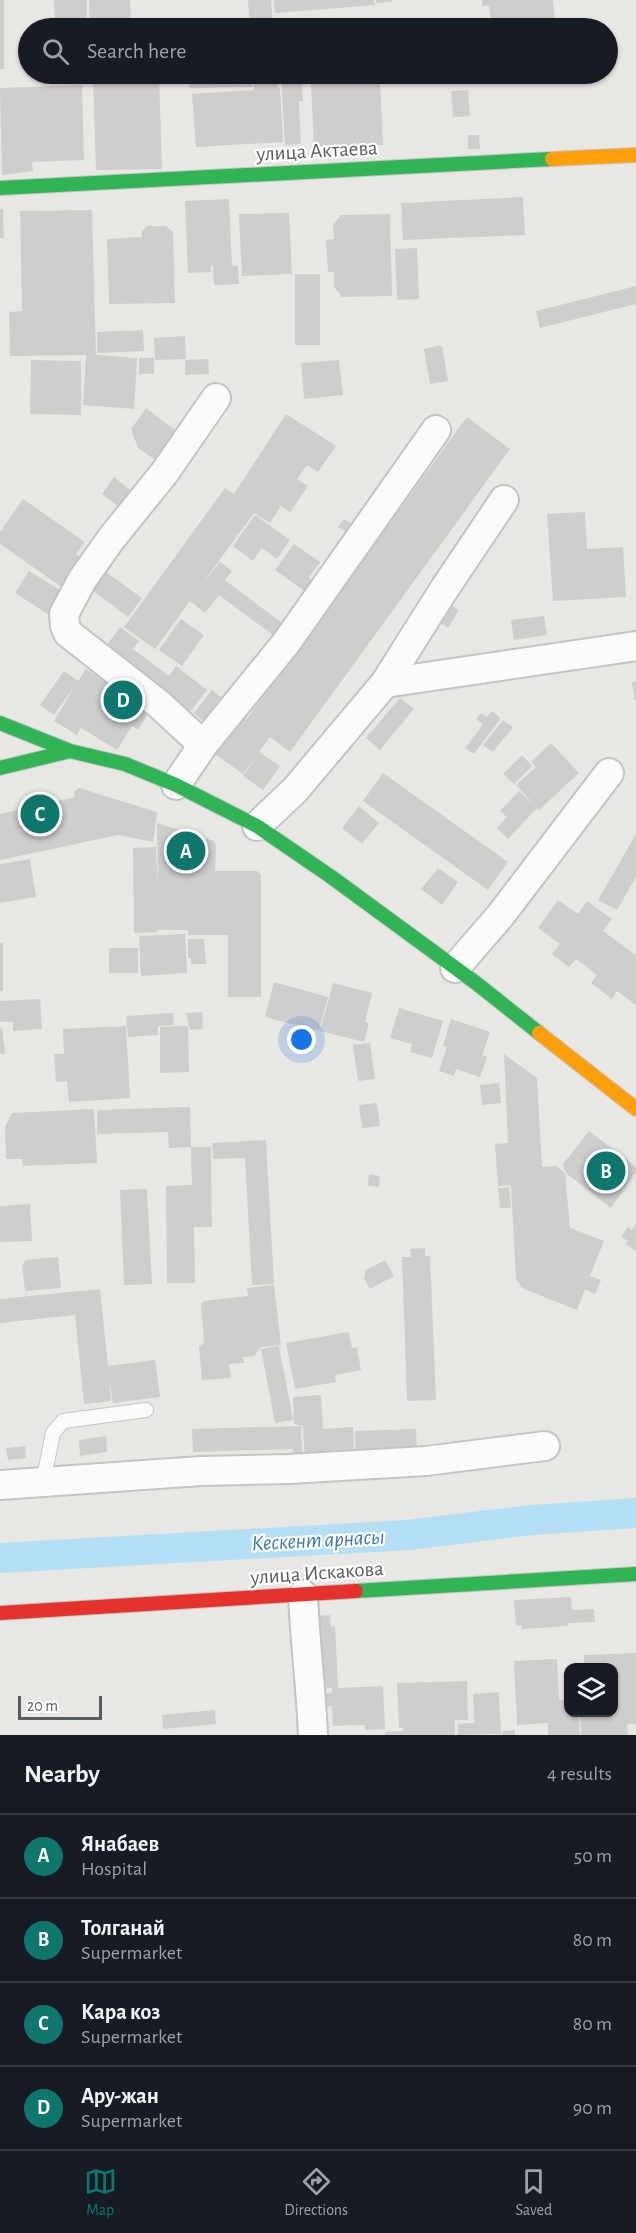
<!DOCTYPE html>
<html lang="en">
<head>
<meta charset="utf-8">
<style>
	body { margin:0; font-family:"Alegreya Sans",sans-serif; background:#242831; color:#f1f3f6 }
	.controls { position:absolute; right:18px; bottom:18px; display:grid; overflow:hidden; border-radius:12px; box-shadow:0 2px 4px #0004 }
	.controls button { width:54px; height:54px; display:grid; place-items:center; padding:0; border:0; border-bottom:2px solid #363941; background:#171b24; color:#f1f3f6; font:30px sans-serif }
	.scale { position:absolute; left:18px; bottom:15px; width:84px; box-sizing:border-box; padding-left:6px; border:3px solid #595d61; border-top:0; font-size:16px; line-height:21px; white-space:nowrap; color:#595d61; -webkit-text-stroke:4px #fff; paint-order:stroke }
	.you { position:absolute; left:302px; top:1040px; width:21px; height:21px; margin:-15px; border:4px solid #fff; border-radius:50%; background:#1a73e8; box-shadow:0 0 0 9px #1a73e833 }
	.badge { display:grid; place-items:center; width:39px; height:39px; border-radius:50%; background:#0f766e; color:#fff; font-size:20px; font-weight:700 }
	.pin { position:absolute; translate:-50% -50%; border:3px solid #fff; box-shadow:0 2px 6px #0006 }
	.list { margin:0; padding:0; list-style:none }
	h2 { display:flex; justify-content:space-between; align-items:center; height:78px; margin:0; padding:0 24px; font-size:26px }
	h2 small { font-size:20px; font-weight:400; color:#9ea1a6 }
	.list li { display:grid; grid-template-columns:39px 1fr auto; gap:18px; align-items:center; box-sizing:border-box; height:84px; padding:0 24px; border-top:2px solid #363941 }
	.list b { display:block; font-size:22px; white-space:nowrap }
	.list p { margin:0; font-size:20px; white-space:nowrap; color:#9ea1a6 }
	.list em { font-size:20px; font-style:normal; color:#9ea1a6 }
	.icon { flex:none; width:33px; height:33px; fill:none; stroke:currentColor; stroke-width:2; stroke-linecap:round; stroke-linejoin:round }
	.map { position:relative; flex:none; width:636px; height:1735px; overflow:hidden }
	.search { position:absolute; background:#171b24; box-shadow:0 2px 4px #0004; left:18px; right:18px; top:18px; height:66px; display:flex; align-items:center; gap:15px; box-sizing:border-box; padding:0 21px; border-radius:33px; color:#9ea1a6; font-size:22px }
	.sheet { height:414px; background:#171b24 }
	nav { display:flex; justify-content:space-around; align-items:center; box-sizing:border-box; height:84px; border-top:2px solid #363941; background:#171b24; font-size:16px; color:#9ea1a6 }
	nav a { display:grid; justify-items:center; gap:3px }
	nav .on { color:#0f766e }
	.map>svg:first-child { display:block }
</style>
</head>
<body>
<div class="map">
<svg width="636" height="1735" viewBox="0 0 636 1735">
	<rect width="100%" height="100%" fill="#e8e7e3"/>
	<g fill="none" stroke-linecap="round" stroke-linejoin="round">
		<path stroke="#b4dff5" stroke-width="30" d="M0,1558L408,1535L532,1520L636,1513"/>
	</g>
	<path fill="#cfcecc" d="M0,0H4V69H0Z
		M54,0H87V28H55Z
		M89,0H130L131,28H90Z
		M248,0H271L273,28H250Z
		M274,0H374L375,5L275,13Z
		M376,0H392V2L376,3Z
		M482,0H553L556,28H492L489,6H482Z
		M186,19H202V28H186Z
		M252,74V87L189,88V75Z
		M253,74H276L278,88H280L283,142L196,147L192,94L254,90Z
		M281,74H301L303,101H299L301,144L285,145Z
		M159,76L162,169L96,170L93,78Z
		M380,81L383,145L314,147L311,83Z
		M82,85L84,160L32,162L33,171L2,175L0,88Z
		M468,90L470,116L453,117L451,91Z
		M468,135H479L480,149H468Z
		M523,197L525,235L403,240L401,203Z
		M229,199L232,266H238L239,284L214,285L213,266H211V272L188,273L185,201Z
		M0,209H3L4,238H0Z
		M92,210L96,355L137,358L134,409L83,405L86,355L10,356L9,312L22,311L20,211Z
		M289,213L292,274L242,276L239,214Z
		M390,214L392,296L342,297L334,287V272H328L326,240L334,239L333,225L341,215Z
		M147,226H166L173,232L175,303L109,304L107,239L142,237V231Z
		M417,248L419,299L397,300L395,249Z
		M295,274H320V345H295Z
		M636,286V304L540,328L536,311Z
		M143,330L144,351L97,353V332Z
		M185,336L186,359L155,360L154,338Z
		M442,345L448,381L430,384L424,349Z
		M139,358H154V374H139Z
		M208,359L209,374L185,375V360Z
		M31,360L81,361V415L30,414Z
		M339,360L343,395L304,399L301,363Z
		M146,408L180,434L158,462L138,448L131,429Z
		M286,414L336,446L318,472L307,465L297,479L308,486L290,512L281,506L270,523L254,513L202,584L220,562L232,571L225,580L282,623L273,635L219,595L205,613L190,601L155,649L124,627L225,488L234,494Z
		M467,417L510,449L290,752L270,737L259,752L280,766L263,790L243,776L257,756L243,774L215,754L241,717L246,720Z
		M114,477L134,493L122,509L102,494Z
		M23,499L85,542L76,554L86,561L66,590L0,544V532Z
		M585,512L587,549L623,547L626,597L553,601L547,514Z
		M255,515L290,540L277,559L262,548L253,561L233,546Z
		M344,519L357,527L351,535L338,527Z
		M294,544L320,562L309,577L314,581L306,592L275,570Z
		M29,571L65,593L51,616L15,593Z
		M106,572L142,598L128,617L92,590Z
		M447,603L459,610L448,628L436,620Z
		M544,616L547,635L514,640L511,620Z
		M181,619L204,635L182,666L159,650Z
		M120,627L139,641L133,649L169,676L176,666L207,690L185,718L101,653Z
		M86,669L150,710L138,730L132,726L117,750L81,728L77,735L54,721L75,686L54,715L40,705L64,671L78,681Z
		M632,682H636V700L635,701Z
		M212,690L221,697L203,721L194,713Z
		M400,698L414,709L380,750L366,738Z
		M492,711L501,718L474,754L465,748L483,724L476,719L481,713L487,717Z
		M503,720L513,727L493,752L483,745Z
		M551,743L579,773L539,810L537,808L508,839L497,828L507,817L500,811L519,791L535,806L516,785L536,767L531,762Z
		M522,755L532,766L514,784L503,774Z
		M383,773L508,862L488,890L363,801Z
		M79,788L157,812L153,842L118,835L0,860V814L75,797L74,792Z
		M359,806L379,823L362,844L342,828Z
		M157,823L214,841L216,845L215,871H257L261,875V997H228V935H188V930H157V932L134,933L133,848L156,847L158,891Z
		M636,834V877L617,910L598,900Z
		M30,859L36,897L0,903V864Z
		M438,868L458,882L442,905L421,889Z
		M558,900L578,914L587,901L612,919L603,931L636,955V1005L617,991L612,999L591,983L597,975L576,959L569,967L552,954L560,944L538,928Z
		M185,934L187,973L141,976L139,936Z
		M188,939H204L206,964H191V958H188Z
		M0,943H3V991H0Z
		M109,948H138V973H109Z
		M274,982L328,997L319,1031L265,1017Z
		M333,983L372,993L365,1022L369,1023L364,1042L320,1031Z
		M40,999L42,1029L13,1031V1022H0V1001Z
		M399,1008L443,1021L432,1058L410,1052L412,1044L390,1038Z
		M202,1012L203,1029L190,1030L186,1013Z
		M173,1013L174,1025L158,1026V1035L128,1037L126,1016Z
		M451,1019L490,1032L482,1055L487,1057L480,1077L456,1069L454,1076L439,1071L447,1047L443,1046Z
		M126,1026L130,1098L69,1102L67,1081L56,1082L54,1054H64L63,1029Z
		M188,1026L189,1072L160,1073V1027Z
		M2,1027L5,1054H0V1028Z
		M370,1043L375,1079L358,1081L353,1045Z
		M504,1054L537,1078L542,1167L556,1166L565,1173L570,1228L604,1241L590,1276L601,1280L595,1294L585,1289L577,1310L522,1288L516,1279L511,1185L498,1186L495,1144L508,1143Z
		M499,1083L501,1103L482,1105L480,1085Z
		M377,1103L380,1126L362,1128L359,1105Z
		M190,1107L191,1147L169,1148L168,1132L97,1134V1110Z
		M94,1109L97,1163L23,1166L22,1159H6L5,1127L12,1113Z
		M589,1131L636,1167V1172L611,1208L567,1174L564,1169L563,1164Z
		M266,1140L274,1284L252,1285L245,1158L213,1159L212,1143Z
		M191,1147H211L212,1227H194L195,1283H167L166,1186L192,1185Z
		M369,1174L380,1176L379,1187L368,1186Z
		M509,1187L511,1208H500L498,1188Z
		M147,1189L152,1284L124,1285L120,1190Z
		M30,1204L32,1241L0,1242V1206Z
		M636,1224V1251L626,1244L628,1241L621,1237L628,1227L632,1230Z
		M425,1248V1256H430L436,1400L407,1401L402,1257H411L410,1249Z
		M58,1257L61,1288L25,1291L22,1266L26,1260Z
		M385,1260L394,1276L370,1289L364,1278L366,1270Z
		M274,1285L281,1345L261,1347L254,1356L243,1357L244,1363L229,1364L231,1378L202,1380L199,1347L204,1343L201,1303L204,1301L248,1296L247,1288Z
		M100,1289L108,1366L155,1360L160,1397L113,1403L109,1378L111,1401L84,1404L75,1315L0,1323V1299Z
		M349,1332L352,1348L357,1347L361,1370L335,1375L336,1382L295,1389L286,1343Z
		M279,1346L293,1420L275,1423L261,1349Z
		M321,1395L323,1429L353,1427L354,1456L305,1459L303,1426L294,1424L293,1397Z
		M301,1426L302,1454L293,1455V1449L193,1452L192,1429Z
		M416,1429L417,1453L356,1456L355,1431Z
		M106,1436L107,1452L80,1456L79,1440Z
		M25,1446L26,1458L8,1460L6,1448Z
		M571,1597L572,1610L594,1609L595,1622L568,1623V1626L522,1629V1625L516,1626L514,1600Z
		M330,1615L331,1627L335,1626L338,1688L383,1686L385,1729L365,1730V1725L333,1726L332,1706L318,1707V1694L332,1693V1688L317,1689L313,1616Z
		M636,1653V1724H627L628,1735H581L580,1712H614V1668H584V1655Z
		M557,1659L559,1700L568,1699V1712H578L580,1735H548V1723L517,1725L514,1661Z
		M467,1681L468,1720H455V1735H385V1732L404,1731L403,1728H399L397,1683Z
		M499,1692L501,1734L458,1735V1724L474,1723L473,1694Z
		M215,1710L216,1724L163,1729L162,1715Z
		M515,1730V1735H502V1731Z"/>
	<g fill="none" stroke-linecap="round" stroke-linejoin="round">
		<g stroke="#c4c4c4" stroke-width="16">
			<path id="lane" d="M43,1482L53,1433L63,1421L146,1410"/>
		</g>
		<g stroke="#c4c4c4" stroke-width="32">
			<path id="street" d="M385,683L636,646
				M203,745L160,705L68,633L65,626L64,614L82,580L111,539L165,472L216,398
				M176,785L203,745L286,643L436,430
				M257,826L295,790L385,683L445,588L504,500
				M455,968L500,916L609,773
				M0,1485L201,1471L289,1469L426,1461L545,1446
				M303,1595C305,1642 311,1688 313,1735"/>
		</g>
		<g stroke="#c4c4c4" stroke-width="16">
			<path id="fast" d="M0,188L552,159
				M0,723L70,751L125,764L176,785L257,826L330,876L476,983L539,1033
				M0,768L70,751
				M356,1591L636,1574"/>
		</g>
		<g stroke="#c4c4c4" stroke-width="16">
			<path id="slow" d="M552,159L636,155
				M539,1033L636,1109"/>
		</g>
		<g stroke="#c4c4c4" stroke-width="16">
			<path id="jam" d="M0,1613L356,1591"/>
		</g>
		<use href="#lane" stroke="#fcfbfb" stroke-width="14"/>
		<use href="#street" stroke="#fcfbfb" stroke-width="28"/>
		<use href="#fast" stroke="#30b455" stroke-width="14"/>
		<use href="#slow" stroke="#ff9f0a" stroke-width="14"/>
		<use href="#jam" stroke="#e5322d" stroke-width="14"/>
	</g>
	<g text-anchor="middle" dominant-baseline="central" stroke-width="4.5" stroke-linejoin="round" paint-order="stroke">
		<g font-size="21" fill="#595d61" stroke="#fff">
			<text transform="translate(317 151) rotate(-3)">улица Актаева</text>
			<text transform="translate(317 1573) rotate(-4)">улица Искакова</text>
		</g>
		<g font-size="22" font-style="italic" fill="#3c78a5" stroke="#fff">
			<text transform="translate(318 1540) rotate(-3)">Кескент арнасы</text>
		</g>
	</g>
</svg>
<div class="controls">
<button><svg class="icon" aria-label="layers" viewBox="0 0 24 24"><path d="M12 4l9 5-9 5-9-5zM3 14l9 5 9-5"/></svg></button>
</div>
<div class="scale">20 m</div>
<div class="you"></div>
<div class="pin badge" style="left:186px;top:851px">A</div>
<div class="pin badge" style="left:606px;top:1171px">B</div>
<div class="pin badge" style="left:40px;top:814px">C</div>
<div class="pin badge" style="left:123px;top:700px">D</div>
<div class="search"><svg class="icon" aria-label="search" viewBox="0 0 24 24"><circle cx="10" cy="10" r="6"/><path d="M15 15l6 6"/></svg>Search here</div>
</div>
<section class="sheet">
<h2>Nearby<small>4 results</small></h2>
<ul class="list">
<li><span class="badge">A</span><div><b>Янабаев</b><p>Hospital</p></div><em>50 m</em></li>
<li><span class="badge">B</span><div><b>Толганай</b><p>Supermarket</p></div><em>80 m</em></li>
<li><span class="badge">C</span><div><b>Кара коз</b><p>Supermarket</p></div><em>80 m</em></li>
<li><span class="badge">D</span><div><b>Ару-жан</b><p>Supermarket</p></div><em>90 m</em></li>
</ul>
</section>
<nav>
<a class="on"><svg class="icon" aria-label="map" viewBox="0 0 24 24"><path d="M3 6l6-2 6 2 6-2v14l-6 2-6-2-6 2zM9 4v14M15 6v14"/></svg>Map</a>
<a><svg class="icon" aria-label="directions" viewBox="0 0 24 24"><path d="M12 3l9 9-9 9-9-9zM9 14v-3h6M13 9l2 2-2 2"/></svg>Directions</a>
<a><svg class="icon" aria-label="saved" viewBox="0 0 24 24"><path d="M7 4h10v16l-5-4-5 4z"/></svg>Saved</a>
</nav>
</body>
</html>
